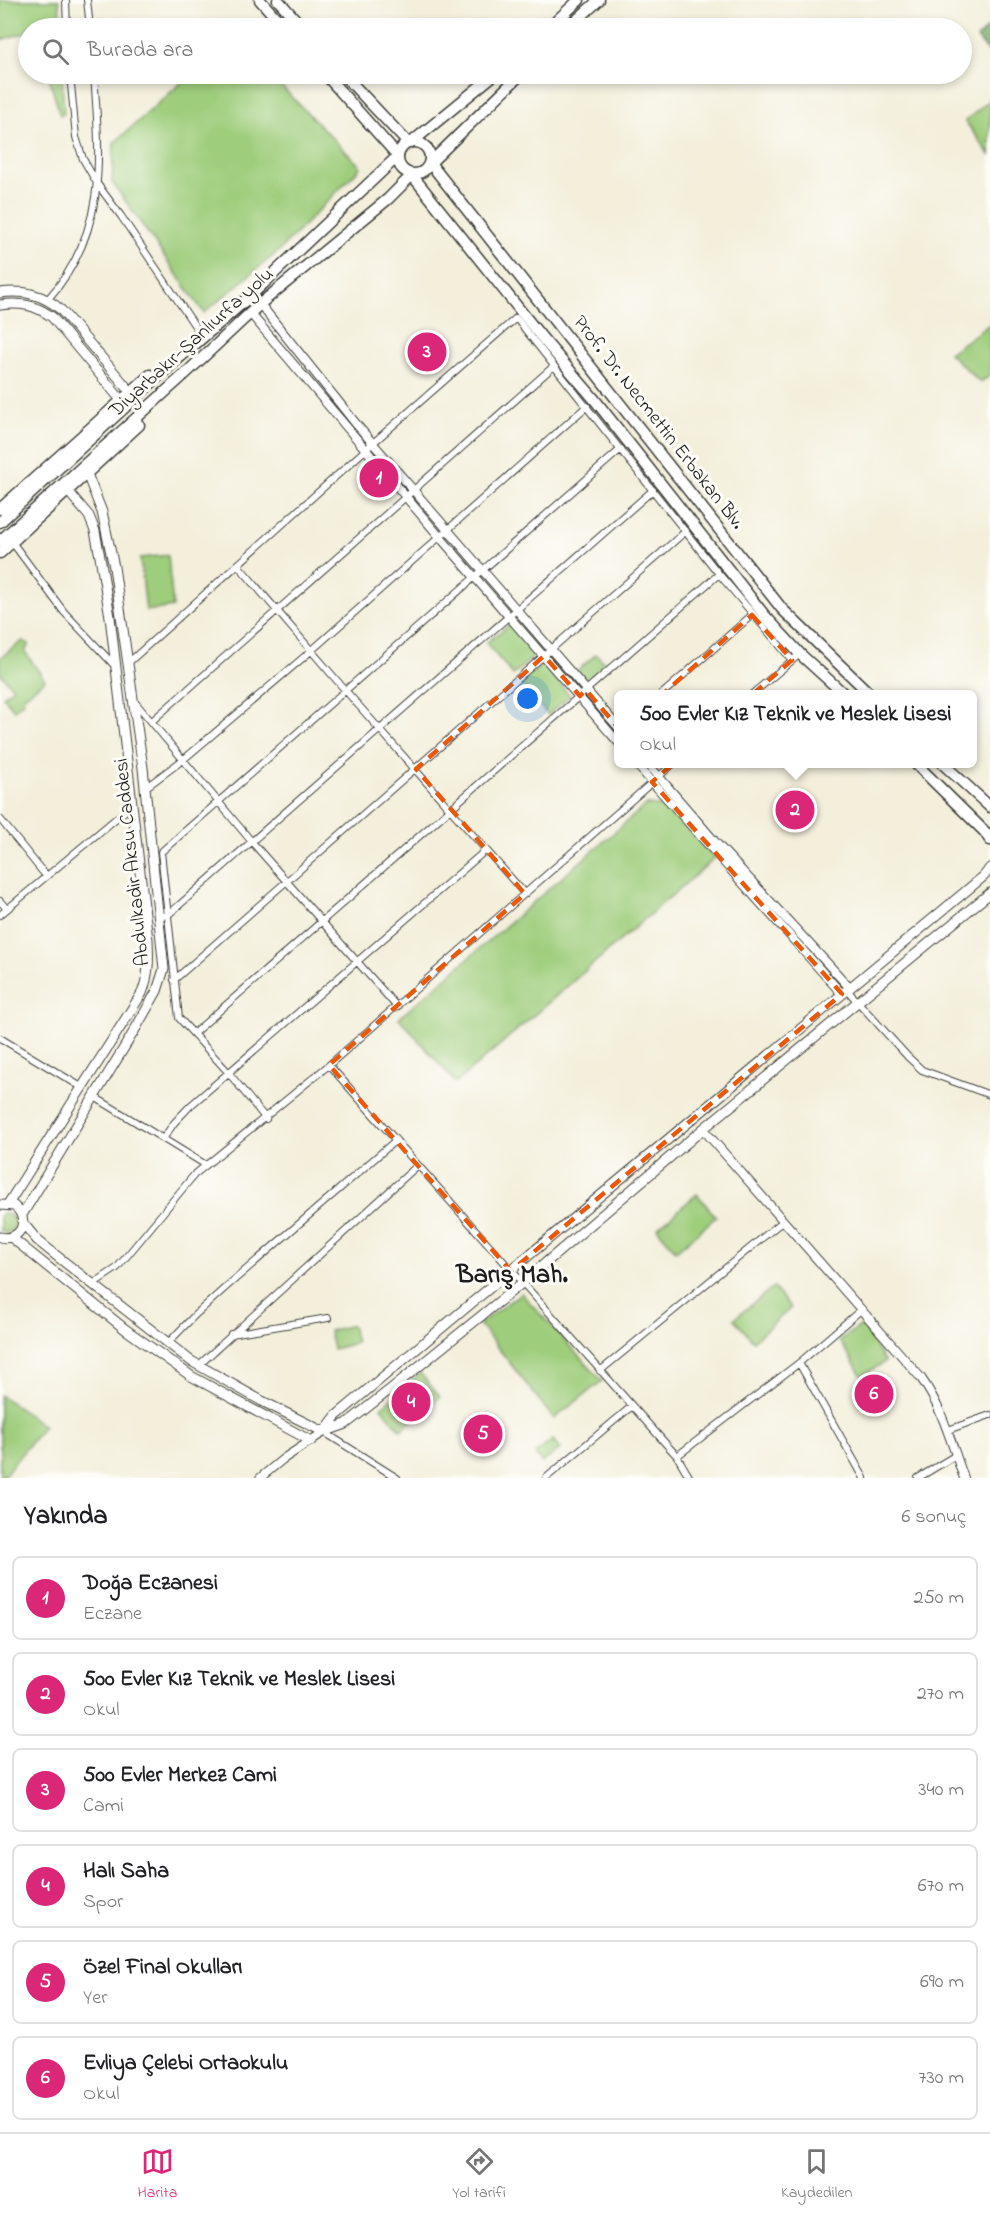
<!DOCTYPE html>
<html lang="tr">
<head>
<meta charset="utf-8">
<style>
	body { margin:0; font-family:"Indie Flower",sans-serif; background:#f2f2f2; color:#202124 }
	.you { position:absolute; left:528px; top:699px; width:21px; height:21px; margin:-15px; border:4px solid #fff; border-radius:50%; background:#1a73e8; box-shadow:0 0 0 9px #1a73e833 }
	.badge { display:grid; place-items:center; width:39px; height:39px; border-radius:50%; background:#db2777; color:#fff; font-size:20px; font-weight:700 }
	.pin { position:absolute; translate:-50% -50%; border:3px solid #fff; box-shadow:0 2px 6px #0006 }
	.popup { position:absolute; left:614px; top:690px; width:363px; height:78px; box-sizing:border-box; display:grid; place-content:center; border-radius:9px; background:#fff; filter:drop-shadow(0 2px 4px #0005); font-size:20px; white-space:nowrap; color:#757577 }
	.popup b { font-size:22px; color:#202124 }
	.popup::after { content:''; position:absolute; left:50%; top:100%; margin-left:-12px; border:12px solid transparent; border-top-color:#fff }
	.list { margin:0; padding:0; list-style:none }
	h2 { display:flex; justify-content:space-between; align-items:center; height:78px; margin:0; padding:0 24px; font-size:26px }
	h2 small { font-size:20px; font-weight:400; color:#757577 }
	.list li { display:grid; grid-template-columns:39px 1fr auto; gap:18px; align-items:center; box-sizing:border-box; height:84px; margin:0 12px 12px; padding:0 12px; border:2px solid #e0e0e0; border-radius:9px }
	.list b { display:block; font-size:22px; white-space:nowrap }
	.list p { margin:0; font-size:20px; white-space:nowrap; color:#757577 }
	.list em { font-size:20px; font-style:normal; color:#757577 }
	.icon { flex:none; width:33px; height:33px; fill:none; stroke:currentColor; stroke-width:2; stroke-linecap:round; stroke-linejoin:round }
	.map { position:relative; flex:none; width:990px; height:1478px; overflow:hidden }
	.search { position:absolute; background:#fff; box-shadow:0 3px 9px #0003; left:18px; right:18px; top:18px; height:66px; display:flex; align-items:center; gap:15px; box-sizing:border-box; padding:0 21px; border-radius:33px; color:#757577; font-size:22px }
	.sheet { height:654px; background:#fff }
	nav { display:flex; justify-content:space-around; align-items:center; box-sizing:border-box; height:84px; border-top:2px solid #e0e0e0; background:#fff; font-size:16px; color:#757577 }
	nav a { display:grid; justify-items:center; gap:3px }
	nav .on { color:#db2777 }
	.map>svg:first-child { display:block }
</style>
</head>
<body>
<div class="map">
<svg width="990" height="1478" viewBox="0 0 990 1478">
	<rect width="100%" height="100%" fill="#fdfcf7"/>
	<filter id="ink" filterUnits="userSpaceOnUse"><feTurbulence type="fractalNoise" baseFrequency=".0167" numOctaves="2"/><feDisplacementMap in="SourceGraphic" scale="12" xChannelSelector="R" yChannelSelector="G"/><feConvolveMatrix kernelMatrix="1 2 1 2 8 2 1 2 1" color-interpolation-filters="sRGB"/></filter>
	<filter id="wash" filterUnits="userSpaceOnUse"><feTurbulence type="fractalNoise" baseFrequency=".008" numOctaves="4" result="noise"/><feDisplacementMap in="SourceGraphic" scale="24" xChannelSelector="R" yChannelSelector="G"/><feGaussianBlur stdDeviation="1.35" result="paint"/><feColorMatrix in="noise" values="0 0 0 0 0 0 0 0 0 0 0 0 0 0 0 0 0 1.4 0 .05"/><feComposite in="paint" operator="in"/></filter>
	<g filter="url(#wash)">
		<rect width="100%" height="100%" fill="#f3efdb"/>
		<path fill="#9ecd7b" stroke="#5d744c" stroke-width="1.5" d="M0,0H59L61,28H28V32L0,40Z
			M48,74H62L64,114L60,115Z
			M191,74H269L361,167L280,250L204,313L112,182L114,143Z
			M990,100V155L965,121Z
			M990,324V376L980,382L949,353Z
			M168,555L173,607L146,611L140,558Z
			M510,624L536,655L513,675L486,643Z
			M23,641L29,644L25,652L45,680L22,698L24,701L14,710L3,696L13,688L0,673V658Z
			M596,654L608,666L588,683L577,671Z
			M543,664L570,696L548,715L520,683Z
			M646,805L668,807L715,858L456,1083L399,1018Z
			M697,1194L716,1217L676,1251L657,1228Z
			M4,1213L12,1216L15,1222L12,1230L6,1233L0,1231V1215Z
			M773,1287L791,1308L753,1341L734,1319Z
			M521,1293L602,1381L554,1419L479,1324Z
			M352,1325L356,1343L333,1349L329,1331Z
			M862,1325L885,1362L862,1376L839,1340Z
			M420,1373L440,1397L401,1430L381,1407Z
			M0,1395L44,1426L2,1478H0Z
			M553,1440L560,1449L542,1463L535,1454Z"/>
		<path fill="#7eb06b" stroke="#4d6644" stroke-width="1.5" d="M988,27L990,29V54L977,38Z"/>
	</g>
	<g filter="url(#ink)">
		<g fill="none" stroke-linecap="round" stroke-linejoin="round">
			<g stroke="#3c3c39" stroke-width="8">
				<path id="minor" d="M66,0L67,28
					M87,0L90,28
					M70,74L76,137L83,159L98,185L121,216L203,338
					M48,299C108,232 100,157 94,74
					M12,542L64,612L114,665
					M238,565L345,690L525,894
					M128,663L373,443L516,318L719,574L792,660
					M662,694L752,615
					M752,694L800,654
					M134,701L252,842L397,1007
					M152,721L554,366
					M145,788L184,759L311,651L587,406
					M0,819L46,876
					M0,901L6,908
					M0,915L131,806
					M160,917L169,914L653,490
					M174,980L686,531
					M847,990L908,1057L922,1070L990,1095
					M194,1033L719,574
					M0,1038L83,1088
					M329,1065L666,1444L677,1456L690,1478
					M93,1096L206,1165
					M266,1119L228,1072L179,1018L161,852L621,449
					M163,1139L174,1123L190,1106L486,850
					M93,1284L117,1268L194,1175L329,1065L673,764
					M231,1334L328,1318
					M168,1343L195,1315L226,1287L396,1140
					M799,1363L864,1478
					M199,1365L418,1165
					M600,1371L783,1221
					M948,1430L990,1415
					M324,1432L397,1478
					M677,1456L799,1363L862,1309
					M546,1478L632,1406
					M918,1478L956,1455"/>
			</g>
			<g stroke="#3c3c39" stroke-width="10">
				<path id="tertiary" d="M260,304L357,425L618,727
					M250,313L439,536L618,742
					M636,764L842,994
					M648,764L717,844L850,988
					M703,1129L921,1378C943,1409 951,1443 964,1478
					M260,1478L283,1459L324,1432"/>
			</g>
			<g stroke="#3c3c39" stroke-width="11">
				<path id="secondary" d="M0,293C24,290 43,294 61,310L130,391
					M0,305C21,302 35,305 52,317L121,400
					M8,1204L142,993C149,975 149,959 148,940L110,617L101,562L95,531L89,516L68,491
					M0,1205L14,1206C31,1219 21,1242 0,1237
					M22,1215L133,1033L157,991L164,969L143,768L114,567L102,512L87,474
					M23,1223L37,1240L58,1257L191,1361L262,1401L324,1432L346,1424L392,1388L522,1283L703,1129L990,893
					M12,1238L125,1329L191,1376L311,1441
					M324,1432L336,1416L984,876L990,868"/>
			</g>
			<g stroke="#3c3c39" stroke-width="13">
				<path id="primary" d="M260,0L285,28
					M278,0L303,28
					M325,74L398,156
					M343,74L408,143
					M430,163L782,609L870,694
					M412,175L543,339L595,400L765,616L800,654L844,694
					M916,764L985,832L990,840
					M943,764L990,807"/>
			</g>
			<g stroke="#3c3c39" stroke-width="13">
				<path id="trunk" d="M549,28L579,0
					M568,28L599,0
					M398 158a16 16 0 1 1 32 0a16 16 0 1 1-32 0Z
					M412,142L495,74
					M430,163L521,74
					M0,509L150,375
					M0,522L172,364L248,298L398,156
					M0,541L185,374L260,304L388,199L412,175
					M0,553L139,425"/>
			</g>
			<use href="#minor" stroke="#fff" stroke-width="6"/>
			<use href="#tertiary" stroke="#fff" stroke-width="8"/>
			<use href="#secondary" stroke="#fff" stroke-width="9"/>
			<use href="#primary" stroke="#fff" stroke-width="10"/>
			<use href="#trunk" stroke="#fff" stroke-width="10"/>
		</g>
	</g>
	<path fill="none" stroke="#e8590c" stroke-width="4.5" stroke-dasharray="12 8" stroke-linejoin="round" d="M752,615L792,660L652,782L842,994L511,1271L329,1065L525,894L416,769L544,656L580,696L586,690L621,731Z"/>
	<g text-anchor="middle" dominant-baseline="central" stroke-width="6" stroke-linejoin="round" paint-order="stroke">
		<g font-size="20" fill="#1c1c1c" stroke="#fdfcf7">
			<text transform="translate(192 343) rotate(-42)">Diyarbakır-Şanlıurfa yolu</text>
			<text transform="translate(658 423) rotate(52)">Prof. Dr. Necmettin Erbakan Blv.</text>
			<text transform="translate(133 862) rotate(-96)">Abdulkadir Aksu Caddesi</text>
		</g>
		<g font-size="26" font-weight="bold" fill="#1c1c1c" stroke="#fdfcf7">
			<text x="512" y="1276">Barış Mah.</text>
		</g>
	</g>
</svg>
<div class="you"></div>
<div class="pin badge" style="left:379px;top:478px">1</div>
<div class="pin badge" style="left:795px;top:810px">2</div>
<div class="popup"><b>500 Evler Kız Teknik ve Meslek Lisesi</b>Okul</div>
<div class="pin badge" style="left:427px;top:352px">3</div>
<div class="pin badge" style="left:411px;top:1402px">4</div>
<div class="pin badge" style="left:483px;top:1434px">5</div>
<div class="pin badge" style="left:874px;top:1394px">6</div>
<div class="search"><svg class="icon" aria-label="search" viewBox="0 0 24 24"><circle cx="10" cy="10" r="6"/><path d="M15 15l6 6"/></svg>Burada ara</div>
</div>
<section class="sheet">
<h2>Yakında<small>6 sonuç</small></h2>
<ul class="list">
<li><span class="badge">1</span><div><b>Doğa Eczanesi</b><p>Eczane</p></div><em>250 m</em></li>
<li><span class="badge">2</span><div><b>500 Evler Kız Teknik ve Meslek Lisesi</b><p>Okul</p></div><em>270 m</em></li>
<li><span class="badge">3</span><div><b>500 Evler Merkez Cami</b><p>Cami</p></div><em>340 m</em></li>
<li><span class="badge">4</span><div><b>Halı Saha</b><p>Spor</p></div><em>670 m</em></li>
<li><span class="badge">5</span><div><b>Özel Final Okulları</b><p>Yer</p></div><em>690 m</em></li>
<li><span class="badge">6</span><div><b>Evliya Çelebi Ortaokulu</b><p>Okul</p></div><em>730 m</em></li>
</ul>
</section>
<nav>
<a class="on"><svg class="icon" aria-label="map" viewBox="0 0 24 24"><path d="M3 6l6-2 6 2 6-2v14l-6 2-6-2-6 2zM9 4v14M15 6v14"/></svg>Harita</a>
<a><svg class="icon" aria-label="directions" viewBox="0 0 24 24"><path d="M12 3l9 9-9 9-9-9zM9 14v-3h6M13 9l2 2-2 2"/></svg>Yol tarifi</a>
<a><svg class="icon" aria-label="saved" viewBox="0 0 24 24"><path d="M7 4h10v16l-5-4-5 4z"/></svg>Kaydedilen</a>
</nav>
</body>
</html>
